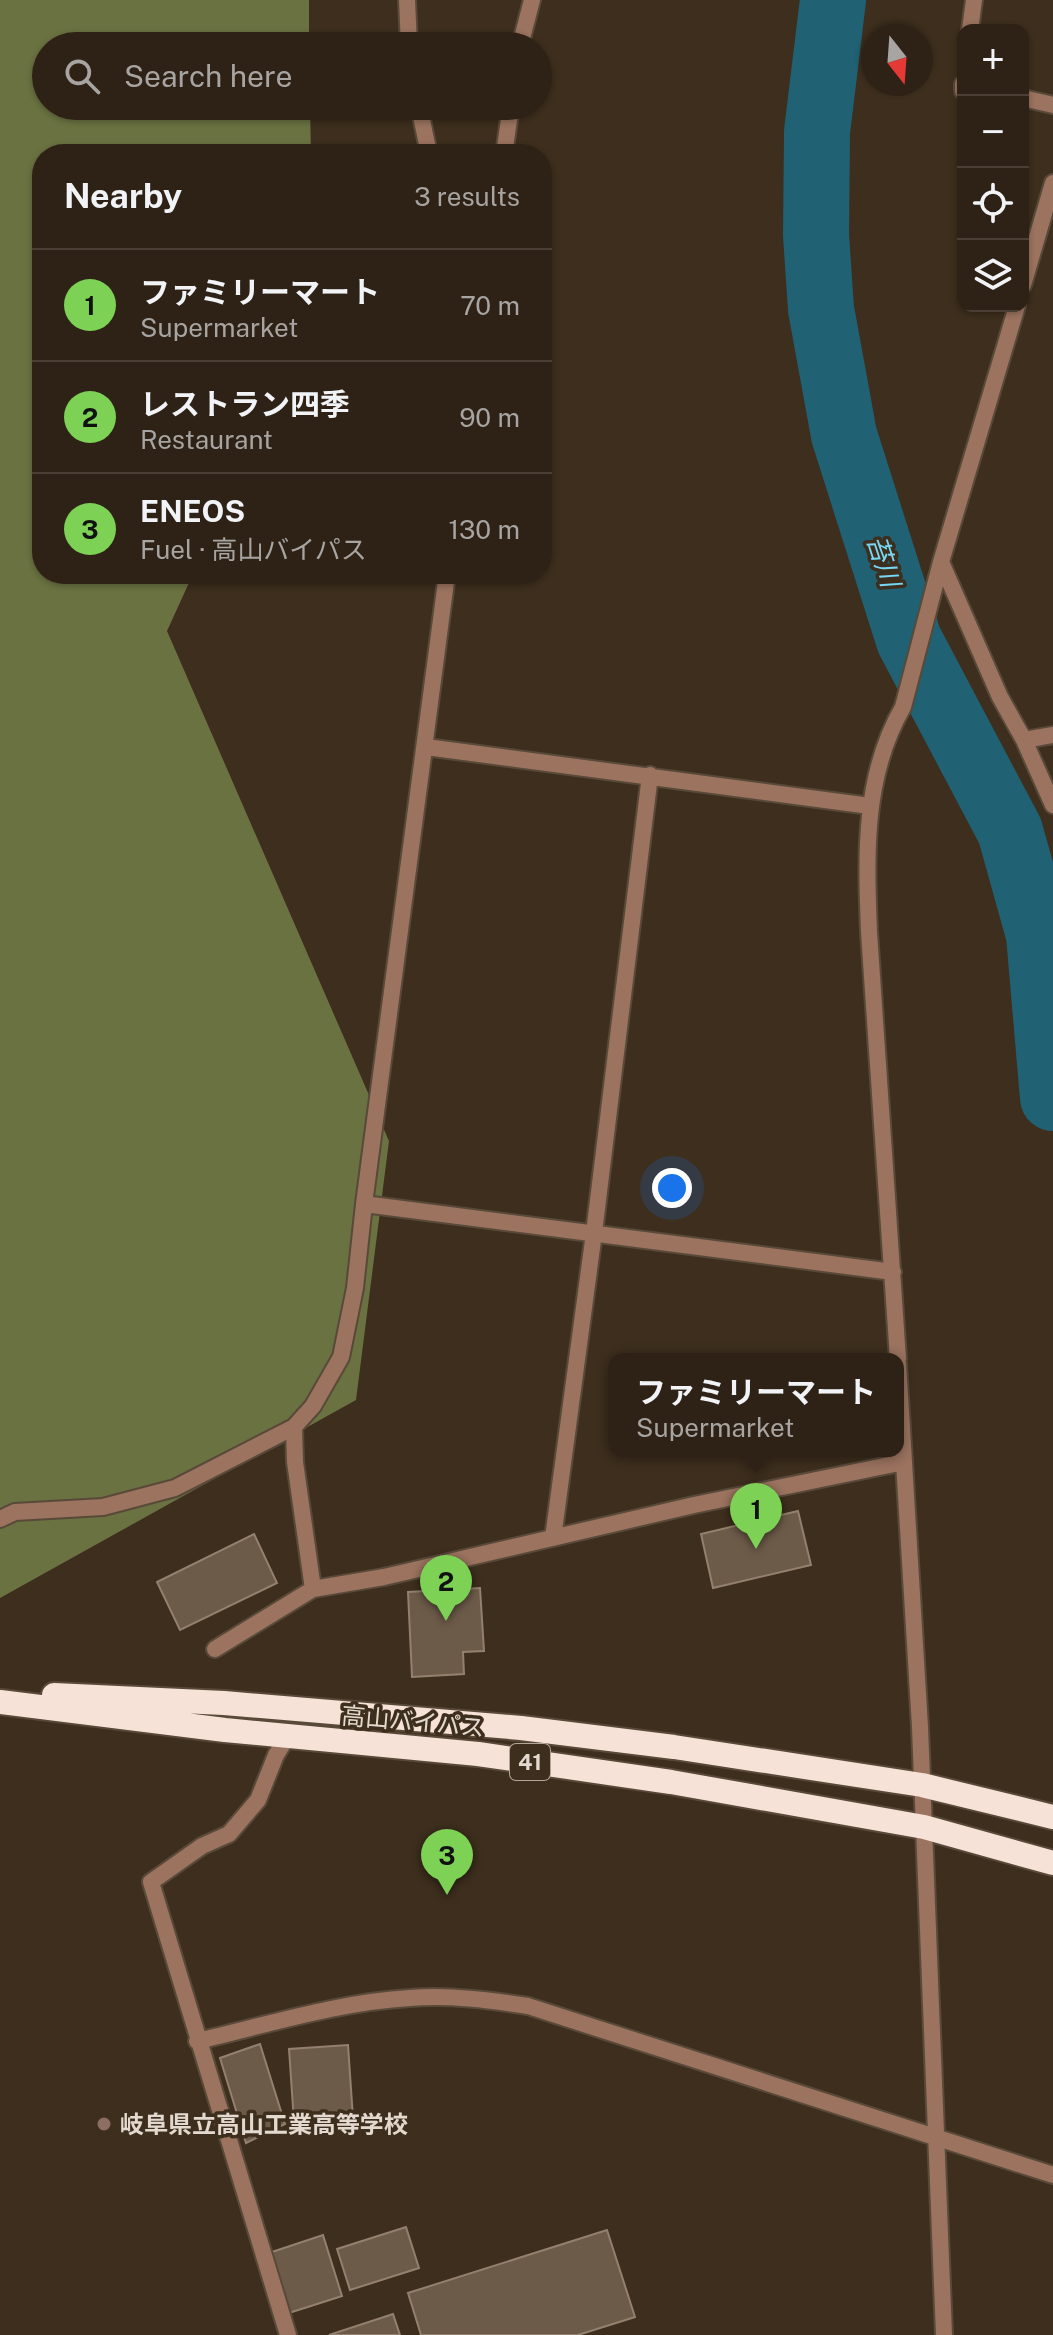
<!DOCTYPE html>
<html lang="en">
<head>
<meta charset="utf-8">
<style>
	body { margin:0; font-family:"Public Sans","Noto Sans JP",sans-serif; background:#3a2f23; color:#f1f3f6 }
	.controls { position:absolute; right:24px; top:24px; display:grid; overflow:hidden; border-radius:16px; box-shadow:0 2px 6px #0004 }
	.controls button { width:72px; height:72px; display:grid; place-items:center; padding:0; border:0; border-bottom:2px solid #493f35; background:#2e2216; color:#f1f3f6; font:40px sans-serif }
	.compass { position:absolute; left:861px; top:24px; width:72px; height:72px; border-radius:50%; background:#2e2216; box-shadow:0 2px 6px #0004; rotate:163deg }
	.you { position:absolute; left:672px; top:1188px; width:28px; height:28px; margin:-20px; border:6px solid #fff; border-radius:50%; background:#1a73e8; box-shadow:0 0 0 12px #1a73e833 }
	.badge { display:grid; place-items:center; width:52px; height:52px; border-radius:50%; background:#7dd154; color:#111; font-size:26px; font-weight:700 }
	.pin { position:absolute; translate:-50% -66px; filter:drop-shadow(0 2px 4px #0008) }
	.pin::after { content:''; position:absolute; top:42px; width:28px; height:24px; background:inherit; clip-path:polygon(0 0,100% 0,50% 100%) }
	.popup { position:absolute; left:608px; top:1353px; width:296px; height:104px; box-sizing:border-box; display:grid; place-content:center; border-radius:16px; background:#2e2216; filter:drop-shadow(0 2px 6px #0005); font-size:26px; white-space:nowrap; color:#a7a4a1 }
	.popup b { font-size:30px; color:#f1f3f6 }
	.popup::after { content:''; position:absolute; left:50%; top:100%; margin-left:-16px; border:16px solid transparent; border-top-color:#2e2216 }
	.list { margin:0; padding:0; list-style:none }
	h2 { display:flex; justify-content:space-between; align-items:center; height:104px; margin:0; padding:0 32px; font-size:34px }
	h2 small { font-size:26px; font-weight:400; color:#a7a4a1 }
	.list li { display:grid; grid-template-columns:52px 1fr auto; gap:24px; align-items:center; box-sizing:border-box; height:112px; padding:0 32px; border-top:2px solid #493f35 }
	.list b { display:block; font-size:30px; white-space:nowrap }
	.list p { margin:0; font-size:26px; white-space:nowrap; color:#a7a4a1 }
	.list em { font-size:26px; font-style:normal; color:#a7a4a1 }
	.icon { flex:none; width:44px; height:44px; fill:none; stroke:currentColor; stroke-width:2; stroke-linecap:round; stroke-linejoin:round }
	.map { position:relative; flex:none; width:1053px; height:2335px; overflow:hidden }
	.search { position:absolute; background:#2e2216; box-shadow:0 2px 6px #0004; left:32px; top:32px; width:520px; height:88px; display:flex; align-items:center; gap:20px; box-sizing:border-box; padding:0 28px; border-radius:44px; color:#a7a4a1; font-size:30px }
	.panel { position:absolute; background:#2e2216; box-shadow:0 2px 6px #0004; left:32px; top:144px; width:520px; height:440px; border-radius:32px }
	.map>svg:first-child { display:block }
</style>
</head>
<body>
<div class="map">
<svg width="1053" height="2335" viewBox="0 0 1053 2335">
	<rect width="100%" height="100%" fill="#3d2e1d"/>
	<path fill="#6a7241" d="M0,0H309V46H46V106H310L311,154H42V574H193L167,631L389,1141L356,1400L0,1598Z"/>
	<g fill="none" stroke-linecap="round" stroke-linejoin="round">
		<path stroke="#206174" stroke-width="66" d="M833,0L817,132L816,235L821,309L844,435L909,640L1010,831L1039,935L1053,1098"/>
	</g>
	<path fill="#6d5b49" stroke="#93806e" stroke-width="2" d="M798,1511L811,1565L713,1588L701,1534Z
		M254,1534L277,1583L180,1630L157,1582Z
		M480,1588L484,1651L463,1652L464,1674L412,1677L408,1592Z
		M260,2044L285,2124L246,2143L220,2058Z
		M348,2045L353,2118L294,2122L289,2049Z
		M406,2227L419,2268L350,2290L337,2249Z
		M607,2230L635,2317L578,2335H421L408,2293Z
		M323,2235L342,2296L289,2313L269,2253Z
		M393,2314L400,2335H329Z"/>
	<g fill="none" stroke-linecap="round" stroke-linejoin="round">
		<g stroke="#584939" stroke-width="20">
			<path id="street" d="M407,0L409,46
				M970,30L974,0
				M520,46L532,0
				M963,84V91
				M1023,98L1053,105
				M419,106L429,154
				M504,154L511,106
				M1023,285L1053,183
				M941,562L1000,697L1024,740L1053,805
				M1024,740L1053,735
				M426,747L870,806
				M364,1204L893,1272
				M898,1359L869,932C866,855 863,776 903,707L941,562L1017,306
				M898,1363L920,1727L944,2335
				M294,1427L295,1462L313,1589
				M0,1519L15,1512L103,1507L175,1488L294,1427L313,1406L341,1357L355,1288L364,1204L447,574
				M553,1538L594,1233L650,775
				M215,1649L313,1589L384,1577L694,1505L904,1462
				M287,1737L276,1755L258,1800L229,1834L202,1846L151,1882L288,2335
				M197,2041C267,2025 339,2002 410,1998C450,1995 489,2000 528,2006L1053,2175"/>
		</g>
		<g stroke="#584939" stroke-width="28">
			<path id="highway" d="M54,1695L224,1703L521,1728L674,1747L922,1785L1053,1817
				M0,1702L225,1730L478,1754L671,1782L924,1827L1053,1863"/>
		</g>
		<use href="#street" stroke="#9b735f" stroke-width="16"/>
		<use href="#highway" stroke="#f7e2d8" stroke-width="24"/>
	</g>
	<circle fill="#8d6e63" stroke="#3d2e1d" stroke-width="3" cx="104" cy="2124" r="8"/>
	<g text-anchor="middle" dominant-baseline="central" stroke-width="7" stroke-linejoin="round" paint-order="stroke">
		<rect fill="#3d2e1d" stroke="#b1a69a" stroke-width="2" x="510" y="1744" width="40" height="36" rx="6"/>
		<g font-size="22" font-weight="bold" fill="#e3d9cf">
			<text x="530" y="1762">41</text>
		</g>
		<g font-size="24" fill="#e3d9cf" stroke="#3d2e1d">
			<text transform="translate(413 1721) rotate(5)">高山バイパス</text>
		</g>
		<g font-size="24" font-weight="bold" fill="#e3d9cf" stroke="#3d2e1d" text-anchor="start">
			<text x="120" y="2124">岐阜県立高山工業高等学校</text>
		</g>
		<g font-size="26" font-style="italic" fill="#77d8f6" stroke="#3d2e1d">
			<text transform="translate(884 561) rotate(72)">苔川</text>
		</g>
	</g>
</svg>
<div class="controls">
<button>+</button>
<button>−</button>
<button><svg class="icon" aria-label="locate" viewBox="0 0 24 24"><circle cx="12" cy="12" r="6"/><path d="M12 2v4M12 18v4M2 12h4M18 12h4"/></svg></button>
<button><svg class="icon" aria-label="layers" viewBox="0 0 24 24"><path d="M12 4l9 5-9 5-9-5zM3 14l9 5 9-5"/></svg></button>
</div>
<svg class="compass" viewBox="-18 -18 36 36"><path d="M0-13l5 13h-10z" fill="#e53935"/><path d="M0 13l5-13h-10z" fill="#a7a4a1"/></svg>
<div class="you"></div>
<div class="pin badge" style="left:756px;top:1549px">1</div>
<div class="popup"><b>ファミリーマート</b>Supermarket</div>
<div class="pin badge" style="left:446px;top:1621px">2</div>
<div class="pin badge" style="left:447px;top:1895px">3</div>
<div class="search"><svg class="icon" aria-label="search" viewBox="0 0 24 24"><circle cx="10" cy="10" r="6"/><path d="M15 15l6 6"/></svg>Search here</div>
<section class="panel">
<h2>Nearby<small>3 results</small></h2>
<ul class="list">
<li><span class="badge">1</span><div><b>ファミリーマート</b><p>Supermarket</p></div><em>70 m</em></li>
<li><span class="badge">2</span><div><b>レストラン四季</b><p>Restaurant</p></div><em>90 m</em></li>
<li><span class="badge">3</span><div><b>ENEOS</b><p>Fuel · 高山バイパス</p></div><em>130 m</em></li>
</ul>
</section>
</div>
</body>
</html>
